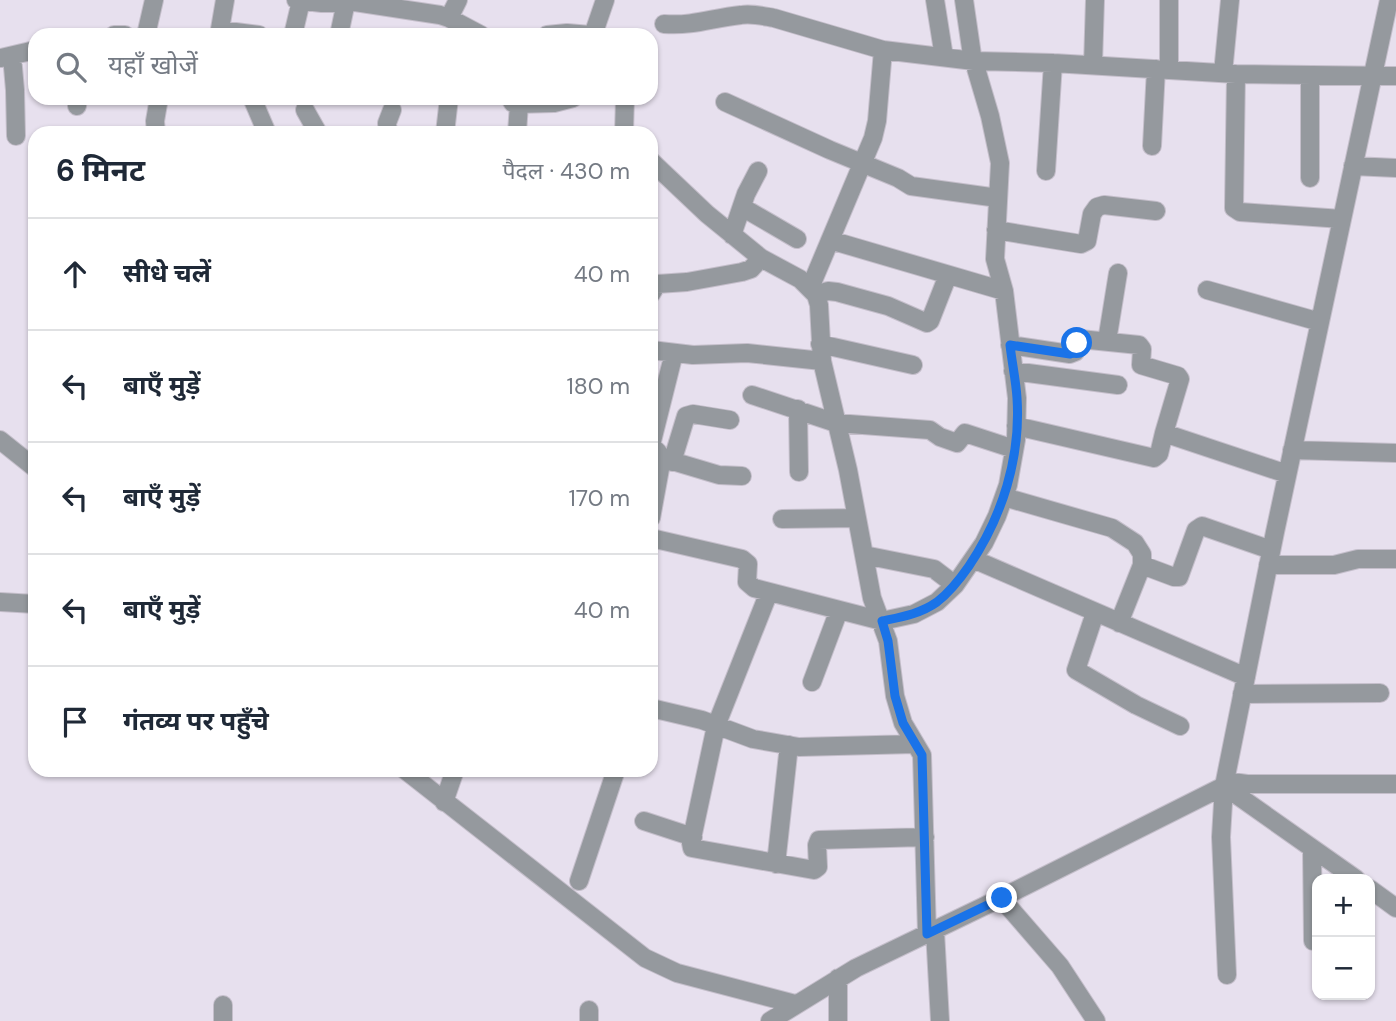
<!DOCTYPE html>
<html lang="hi">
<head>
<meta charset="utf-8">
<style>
	body { margin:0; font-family:"DM Sans","Noto Sans Devanagari",sans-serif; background:#f6f6f7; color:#1f2937 }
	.controls { position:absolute; right:21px; bottom:21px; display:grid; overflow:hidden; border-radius:14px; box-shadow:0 2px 5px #0004 }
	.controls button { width:63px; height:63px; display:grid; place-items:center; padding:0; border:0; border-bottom:2px solid #e0e1e3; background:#fff; color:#1f2937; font:35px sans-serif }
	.stop { position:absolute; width:21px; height:21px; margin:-16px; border:5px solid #1a73e8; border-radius:50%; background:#fff }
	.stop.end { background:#1a73e8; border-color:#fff; box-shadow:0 2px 7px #0008 }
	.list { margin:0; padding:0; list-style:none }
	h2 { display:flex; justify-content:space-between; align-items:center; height:91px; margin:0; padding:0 28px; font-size:30px }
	h2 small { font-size:23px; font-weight:400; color:#747a83 }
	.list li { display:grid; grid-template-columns:46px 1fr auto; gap:21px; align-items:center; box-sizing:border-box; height:112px; padding:0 28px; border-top:2px solid #e0e1e3 }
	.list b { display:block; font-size:26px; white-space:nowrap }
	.list em { font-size:23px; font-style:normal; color:#747a83 }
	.icon { flex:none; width:38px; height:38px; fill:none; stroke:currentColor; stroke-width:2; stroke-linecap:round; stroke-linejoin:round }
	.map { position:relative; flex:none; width:1396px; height:1021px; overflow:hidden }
	.search { position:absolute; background:#fff; box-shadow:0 2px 5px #0004; left:28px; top:28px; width:630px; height:77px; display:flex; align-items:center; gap:18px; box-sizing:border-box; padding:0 24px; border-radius:21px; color:#747a83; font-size:26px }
	.panel { position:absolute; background:#fff; box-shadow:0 2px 5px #0004; left:28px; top:126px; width:630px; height:651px; border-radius:21px }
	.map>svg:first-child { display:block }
</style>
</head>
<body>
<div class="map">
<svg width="1396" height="1021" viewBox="0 0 1396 1021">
	<rect width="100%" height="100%" fill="#e7e0ee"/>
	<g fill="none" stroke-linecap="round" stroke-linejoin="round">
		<g stroke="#c4beca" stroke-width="20">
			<path id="minor" d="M296,0L322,3L355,2L440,15L449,18L481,35
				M935,0L944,57
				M1169,0V70
				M449,18L458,0
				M664,24C696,26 711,18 741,15C752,13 763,16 774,18L883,50L974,61L1053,63L1236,74L1396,76
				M220,30L259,35
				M114,35H125
				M146,35L154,0
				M219,35L225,0
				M293,35L301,1
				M339,35L346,2
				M547,35L567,33L590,35
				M593,35L605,0
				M12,56L15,90L16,136
				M1,58L35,50
				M1093,65L1095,0
				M1223,73L1230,0
				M1236,74L1234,208L1240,212L1342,219
				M252,98L267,133
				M510,98L513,103L517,104L554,103L573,98
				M725,102L830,150L898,178L911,186L998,198
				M77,106L78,98
				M305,110L318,133
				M156,133L155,121L159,98
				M388,133L387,123L392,110
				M445,133L449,98
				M517,133L519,104
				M624,133L625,98
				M1152,146L1156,69
				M651,161L707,214L761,258L800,279L816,295L819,305L822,361L848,470L872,598L888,641L895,696L903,723L922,755L927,934
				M1353,166L1396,168
				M1046,171L1053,63
				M1310,178V75
				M742,207L797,239
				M996,230L1081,244L1087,241L1092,214L1097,207L1104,205L1156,211
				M732,235L746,194L758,171
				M830,240L1004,291
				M810,288L873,138L877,121L883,50
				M1207,290L1320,322
				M651,294L657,284L687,282L742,272L751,269L761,258
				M816,295L828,291L837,292L888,306L927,323L930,321L948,275
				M1107,341L1118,273
				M820,344L913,365
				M1010,345L1070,354L1075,352L1077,343L1080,339L1139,345L1142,349L1141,365L1178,376L1180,379L1164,433
				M651,350L693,355L747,353L822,361
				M1013,371L1118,385
				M752,395L836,423L930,430L940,437L957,443L965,433L1014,449
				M798,409L799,472
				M1016,426L1154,458L1159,454L1164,433L1287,474
				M0,440L35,468
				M651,445L674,353
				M1292,450L1396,453
				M662,458L719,475L742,476
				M672,462L686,416L693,414L730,420
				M1004,497L1112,528L1135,543L1142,554V565L1119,623
				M651,518L662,458L657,451
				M782,519L857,518
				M651,538L742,559L748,564L747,582L754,588L882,621L914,614L937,602L955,585L984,543L997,516L1008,485L1016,440L1017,398L1004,291L995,259L1000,163L990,116L972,55L964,0
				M864,555L934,569L955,585
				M973,559L1246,677
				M1142,565L1174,577H1179L1196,530L1202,526L1271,550
				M1268,565H1334L1358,559H1396
				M769,592L716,726L691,843L692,848L814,870L818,867L817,845L819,840L925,837
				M0,602L35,604
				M1095,613L1076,670L1136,705L1180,726
				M812,682L839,610
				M1242,694L1380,693
				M651,708L702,720L753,739L799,747L915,744
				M405,770L645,958L677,973L795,1004
				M1225,781L1247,784H1396
				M1224,786L1221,837L1227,975
				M444,802L455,770
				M644,821L693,837
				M1312,848L1313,941
				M776,864L789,745
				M1356,879L1224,786L1275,532L1389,0
				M579,881L616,770
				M1370,889L1396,908
				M1001,898L1060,966L1096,1021
				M935,931L940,1021
				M223,1021V1005
				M589,1021V1010
				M770,1021L856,968L1001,898L1224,786
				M838,1021V978"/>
		</g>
		<use href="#minor" stroke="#95999e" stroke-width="18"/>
	</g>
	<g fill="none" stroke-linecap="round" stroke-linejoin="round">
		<path stroke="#1a73e8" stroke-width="9" d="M1002,898L927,934L922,755L903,723L895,696L888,641L882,621C901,617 920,614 937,602C950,592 960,579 969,566C1002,517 1021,458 1017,398C1016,381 1012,363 1010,345L1070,354L1075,352L1077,343"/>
	</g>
</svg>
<div class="controls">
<button>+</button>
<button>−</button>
</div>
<div class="stop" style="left:1077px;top:343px"></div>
<div class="stop end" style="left:1002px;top:898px"></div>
<div class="search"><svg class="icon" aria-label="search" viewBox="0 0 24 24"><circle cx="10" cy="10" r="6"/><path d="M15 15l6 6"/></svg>यहाँ खोजें</div>
<section class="panel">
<h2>6 मिनट<small>पैदल · 430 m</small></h2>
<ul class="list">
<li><svg class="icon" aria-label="ahead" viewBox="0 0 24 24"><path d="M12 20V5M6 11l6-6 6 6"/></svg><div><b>सीधे चलें</b></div><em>40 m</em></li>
<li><svg class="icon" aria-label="left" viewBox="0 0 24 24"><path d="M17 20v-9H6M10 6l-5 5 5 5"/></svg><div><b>बाएँ मुड़ें</b></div><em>180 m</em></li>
<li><svg class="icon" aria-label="left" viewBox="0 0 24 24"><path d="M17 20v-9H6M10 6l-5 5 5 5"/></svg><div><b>बाएँ मुड़ें</b></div><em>170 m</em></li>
<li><svg class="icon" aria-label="left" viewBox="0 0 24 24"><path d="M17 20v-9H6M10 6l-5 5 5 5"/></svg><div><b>बाएँ मुड़ें</b></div><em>40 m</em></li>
<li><svg class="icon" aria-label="arrive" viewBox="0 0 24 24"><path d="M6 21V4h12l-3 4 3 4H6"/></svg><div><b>गंतव्य पर पहुँचे</b></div></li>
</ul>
</section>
</div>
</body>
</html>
